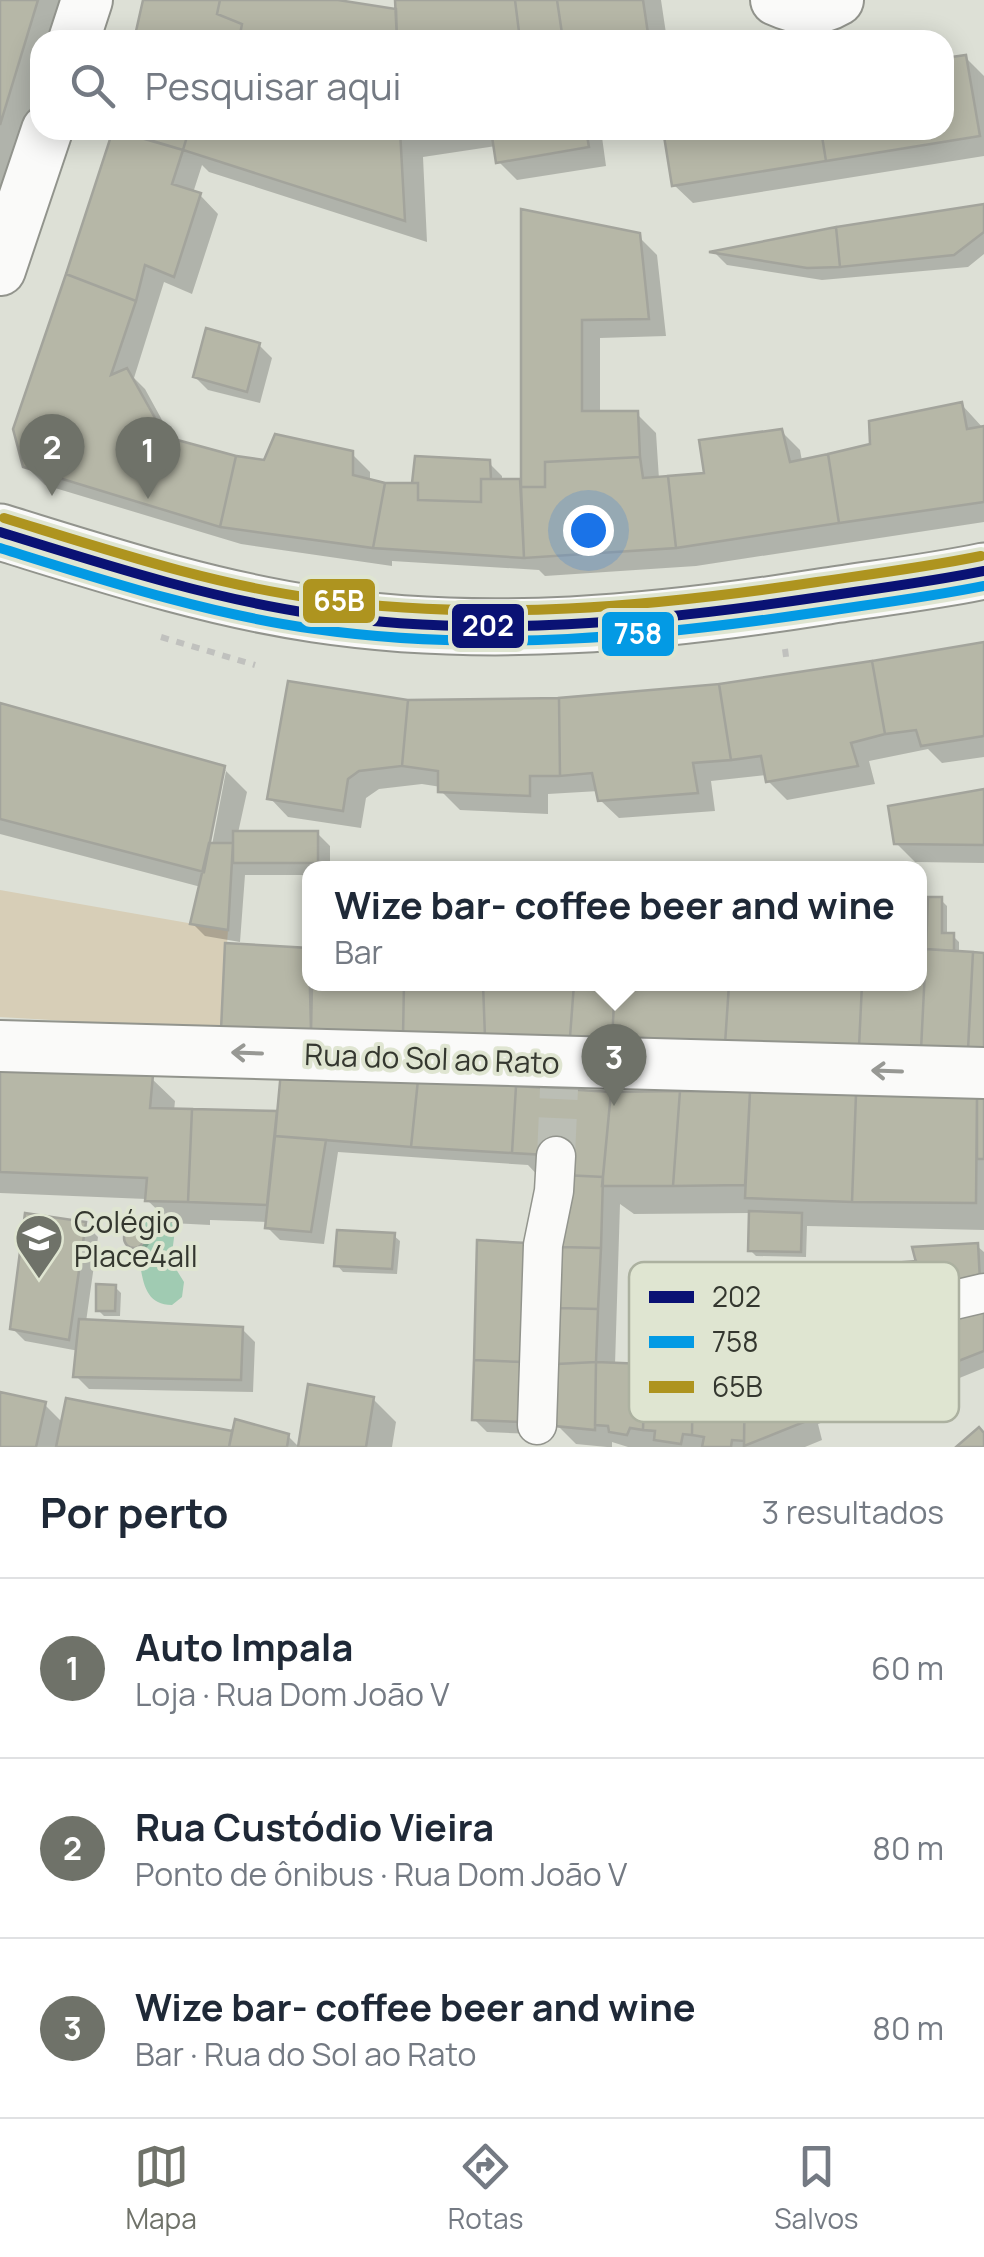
<!DOCTYPE html>
<html lang="pt">
<head>
<meta charset="utf-8">
<style>
	body { margin:0; font-family:Manrope,sans-serif; background:#f2f2f3; color:#1f2937 }
	.you { position:absolute; left:588px; top:530px; width:35px; height:35px; margin:-25px; border:8px solid #fff; border-radius:50%; background:#1a73e8; box-shadow:0 0 0 15px #1a73e833 }
	.badge { display:grid; place-items:center; width:65px; height:65px; border-radius:50%; background:#6f7269; color:#fff; font-size:32px; font-weight:700 }
	.pin { position:absolute; translate:-50% -82px; filter:drop-shadow(0 2px 5px #0008) }
	.pin::after { content:''; position:absolute; top:52px; width:35px; height:30px; background:inherit; clip-path:polygon(0 0,100% 0,50% 100%) }
	.popup { position:absolute; left:302px; top:861px; width:625px; height:130px; box-sizing:border-box; display:grid; place-content:center; border-radius:20px; background:#fff; filter:drop-shadow(0 2px 8px #0005); font-size:32px; white-space:nowrap; color:#747a83 }
	.popup b { font-size:38px; color:#1f2937 }
	.popup::after { content:''; position:absolute; left:50%; top:100%; margin-left:-20px; border:20px solid transparent; border-top-color:#fff }
	.list { margin:0; padding:0; list-style:none }
	h2 { display:flex; justify-content:space-between; align-items:center; height:130px; margin:0; padding:0 40px; font-size:42px }
	h2 small { font-size:32px; font-weight:400; color:#747a83 }
	.list li { display:grid; grid-template-columns:65px 1fr auto; gap:30px; align-items:center; box-sizing:border-box; height:180px; padding:0 40px; border-top:2px solid #e0e1e3 }
	.list b { display:block; font-size:38px; white-space:nowrap }
	.list p { margin:0; font-size:32px; white-space:nowrap; color:#747a83 }
	.list em { font-size:32px; font-style:normal; color:#747a83 }
	.icon { flex:none; width:55px; height:55px; fill:none; stroke:currentColor; stroke-width:2; stroke-linecap:round; stroke-linejoin:round }
	.map { position:relative; flex:none; width:984px; height:1447px; overflow:hidden }
	.search { position:absolute; background:#fff; box-shadow:0 5px 25px #0003; left:30px; right:30px; top:30px; height:110px; display:flex; align-items:center; gap:25px; box-sizing:border-box; padding:0 35px; border-radius:30px; color:#747a83; font-size:38px }
	.sheet { height:670px; background:#fff }
	nav { display:flex; justify-content:space-around; align-items:center; box-sizing:border-box; height:140px; border-top:2px solid #e0e1e3; background:#fff; font-size:28px; color:#747a83 }
	nav a { display:grid; justify-items:center; gap:5px }
	nav .on { color:#6f7269 }
	.map>svg:first-child { display:block }
</style>
</head>
<body>
<div class="map">
<svg width="984" height="1447" viewBox="0 0 984 1447">
	<rect width="100%" height="100%" fill="#dde0d6"/>
	<path fill="#d7ceb7" d="M0,890L228,930L221,1030L0,1017Z"/>
	<path fill="#a0cbb2" d="M154,1214L169,1217L175,1230L171,1261L184,1282L182,1297L172,1305C140,1305 143,1272 137,1248L144,1240L145,1220Z"/>
	<path fill="#0003" d="M0,0H64L55,40H40V90L0,222Z
		M146,0H322L398,12V0H661L667,40H137Z
		M965,57L984,76V156L693,203L674,185L666,130H944V61Z
		M116,130H601L606,166L517,180L498,161L496,146L423,157L427,242L209,172L202,165L193,193L200,195L218,214L192,294L164,282L134,378L145,389L173,440L266,463L351,453L370,472V482L384,485H414L489,463L502,476V482H519L526,488L524,212L638,236L657,255L666,336L600,338V414H637L656,433L659,479L707,475L781,431L800,450L802,461L873,446L962,405L984,429V522L696,566L545,576L539,570L392,561V566L241,544L45,485L26,466L15,429Z
		M984,207V254L968,267L822,280L727,265L716,254L836,230Z
		M259,345L272,358L260,403L208,390L195,377Z
		M984,644V757L942,763L928,749L869,761L875,784L787,800L768,781L767,775L711,781L715,811L619,818L600,800L599,791L548,794V814L460,810L441,791V787L422,784L379,789L366,798L361,828L288,817L270,798L408,702L559,701L719,686Z
		M0,705L223,768L226,771L221,770L207,845H212L226,771L247,792L238,833H317L330,846V868H309V875H245L240,942L205,936L192,923L201,887L0,834Z
		M984,791V863L915,862L896,843Z
		M941,900L947,906V936H953L959,942V953L984,955V1061L237,1042L309,984H776V988H794V984H919V950L928,951Z
		M0,1073L151,1078L175,1101L174,1111L279,1114L611,1094L984,1099V1230L807,1226L806,1257L756,1256L750,1250L751,1213L634,1214L620,1204L615,1365L745,1368L984,1315V1368L930,1390L925,1384L904,1388L906,1399L864,1416L857,1409L818,1424L822,1440L805,1447H628L612,1442V1447H607L576,1444L557,1425L543,1181L528,1165L338,1152L324,1244L280,1240L267,1227L268,1222L210,1220V1225L171,1223L146,1199L0,1193Z
		M85,1224L98,1237L86,1322L242,1329L255,1342L253,1392L89,1389L76,1376L79,1351L25,1341L12,1328Z
		M133,1230L147,1240L149,1244L143,1253H139L126,1239L129,1232Z
		M393,1235L400,1241L397,1274L343,1272L337,1265Z
		M977,1246L984,1252V1277L920,1263Z
		M538,1259L534,1434L487,1432L474,1419Z
		M637,1268L766,1276L772,1287L788,1286L795,1292L796,1328L640,1327L634,1321Z
		M115,1287L121,1293L120,1316H104L98,1310Z
		M0,1395L44,1404L63,1423L68,1401L234,1434L288,1436L299,1447H0Z
		M373,1399L396,1422L392,1447H301Z"/>
	<path fill="#b6b7a7" stroke="#a3a49c" stroke-width="2.5" d="M0,0H38L0,125Z
		M143,0H220L217,14L242,24L239,40H134Z
		M220,0H338L396,9L397,40H239L242,24L217,14Z
		M395,0H515L520,40H397Z
		M515,0H557L563,40H520Z
		M557,0H643L649,40H563Z
		M966,55L980,136L826,161L821,130H944V58Z
		M113,130L183,150L172,184L201,193L174,277L145,265L136,301L66,274Z
		M116,130H189L183,150Z
		M189,130H400L405,221L183,150Z
		M491,130H586L589,147L496,163Z
		M663,130H821L826,161L672,186Z
		M984,204V232L954,255L840,267L836,227Z
		M521,209L640,233L649,319L582,320V411H638L640,457L545,462V487H521Z
		M836,227L840,267L807,268L709,252Z
		M66,274L136,301L111,375L127,368L155,418L137,429L236,456L220,527L23,467L13,429Z
		M206,328L260,343L247,392L193,377Z
		M962,402L967,429L984,426V502L839,523L828,454L870,444L869,421Z
		M782,429L790,462L828,454L839,523L676,548L668,476L704,473L699,440Z
		M275,434L353,451V475L385,483L373,548L220,527L236,456L264,460Z
		M415,456L490,460L491,479H481V502L418,500V483H412Z
		M640,457L643,478L668,476L676,548L524,558L521,487H545V462Z
		M481,479H520L524,558L373,548L385,483H418V500L481,502Z
		M984,642V736L921,746L916,730L885,734L872,661Z
		M872,661L885,734L851,743L858,766L766,782L761,756L731,760L719,684Z
		M288,681L408,700L402,766L359,771L348,779L343,811L267,799Z
		M719,684L731,760L693,763L698,793L598,801L592,773L560,776L559,698Z
		M559,698L560,776H530V796L438,792V771L402,766L408,700Z
		M0,703L225,766L204,872L0,819Z
		M984,789V845L894,844L888,806Z
		M233,831H318V863H233Z
		M209,843H233L228,930L190,924Z
		M928,897H942V933H954V951L926,949Z
		M225,943L309,948L311,1031L221,1030Z
		M919,949H926L921,1050L859,1047L862,984H919Z
		M926,949L973,952L968,1050H921Z
		M973,952L984,953V1049L968,1050Z
		M312,984H404L403,1036L311,1031Z
		M404,984H483L485,1037L403,1036Z
		M483,984H574L570,1037H485Z
		M574,984H615L612,1040L570,1037Z
		M615,984H729L725,1044L612,1040Z
		M791,984H862L859,1047L725,1044L729,985Z
		M0,1070L153,1075L150,1108L192,1109L188,1202L145,1201L147,1178L0,1172Z
		M281,1071L418,1080L411,1147L275,1136Z
		M418,1080L516,1086L512,1153L411,1147Z
		M516,1086L611,1092L603,1177L563,1175V1156L512,1153Z
		M680,1091L673,1186H602L611,1092Z
		M680,1091L750,1092L745,1185L673,1186Z
		M750,1092L856,1094L852,1202L745,1198Z
		M856,1094L977,1096L976,1203L852,1202Z
		M977,1096H984V1159H977Z
		M192,1109L277,1111L267,1205L188,1202Z
		M275,1136L326,1140L311,1232L265,1228Z
		M563,1175L603,1177L601,1248L561,1247Z
		M749,1211L802,1213L801,1252L748,1251Z
		M25,1213L86,1222L69,1340L10,1329Z
		M124 1238a10 10 0 1 1 20 0a10 10 0 1 1-20 0Z
		M337,1230L395,1233L392,1269L334,1266Z
		M477,1240L526,1243L523,1362L474,1360Z
		M978,1243L980,1281L924,1293L912,1247Z
		M561,1247L601,1248L598,1309L559,1308Z
		M916,1261L924,1293L857,1308L856,1266Z
		M635,1266L670,1270L666,1325L631,1322Z
		M670,1270L698,1272L697,1333L666,1331Z
		M698,1272L746,1273L745,1335L697,1333Z
		M746,1273H767V1285L790,1284L791,1322L745,1335Z
		M96,1284L116,1285L115,1311H96Z
		M559,1308L598,1309L596,1362L557,1364Z
		M984,1312V1351L915,1378L913,1372L892,1376L883,1335Z
		M79,1319L243,1327L241,1380L73,1377Z
		M883,1335L894,1386L849,1404L837,1345Z
		M837,1345L849,1404L827,1413L812,1351Z
		M812,1351L827,1413L804,1422L791,1355Z
		M791,1355L804,1422L744,1446L745,1366Z
		M474,1360L523,1362L521,1422L472,1420Z
		M596,1362L595,1430L555,1426L557,1364Z
		M596,1362L645,1364L643,1430L630,1428L627,1435L609,1432L608,1426L595,1425Z
		M645,1364H693L692,1435L683,1434L681,1444L654,1440L655,1431L643,1430Z
		M693,1364L745,1366L744,1441L732,1440L731,1447H702L704,1437L692,1435Z
		M308,1384L374,1397L366,1447H298Z
		M0,1392L46,1402L36,1447H0Z
		M66,1398L232,1431L229,1447H56Z
		M235,1419L289,1434L287,1447H229Z
		M979,1427L984,1433V1447H956Z"/>
	<g fill="none" stroke-linecap="round" stroke-linejoin="round">
		<path stroke="#bbbeb5" stroke-width="38" stroke-dasharray="38 19" stroke-linecap="butt" d="M556,1156L559,1089"/>
		<g stroke="#92948d" stroke-width="41">
			<path id="pedestrian" d="M657,1345L746,1349L984,1293
				M537,1425L543,1245L554,1191L556,1156"/>
		</g>
		<g stroke="#92948d" stroke-width="54">
			<path id="minor" d="M776,0C798,10 816,13 838,0
				M74,40L87,0
				M0,270L47,130
				M0,1046L984,1073"/>
		</g>
		<g stroke="#92948d" stroke-width="59">
			<path id="secondary" d="M0,532C104,564 207,598 315,614C487,640 656,623 827,596C879,588 932,582 984,571"/>
		</g>
		<path stroke="#c0c1be" stroke-width="6" stroke-dasharray="8 8" stroke-linecap="butt" d="M161,637L255,665
			M785,649L787,664"/>
		<use href="#pedestrian" stroke="#fafaf9" stroke-width="38"/>
		<use href="#minor" stroke="#fafaf9" stroke-width="50"/>
		<use href="#secondary" stroke="#fafaf9" stroke-width="55"/>
		<g stroke="#dfe5d1" stroke-width="18">
			<path id="bus-1" d="M0,532C103,564 207,598 315,614C483,639 652,622 820,597C874,589 930,582 984,571"/>
		</g>
		<g stroke="#dfe5d1" stroke-width="18">
			<path id="bus-2" d="M0,548C103,580 207,614 315,629C484,653 652,637 820,612C874,604 930,597 984,586"/>
		</g>
		<g stroke="#dfe5d1" stroke-width="18">
			<path id="bus-3" d="M4,518C108,550 212,585 319,599C486,622 651,607 817,582C872,574 927,567 981,556"/>
		</g>
		<use href="#bus-1" stroke="#0a1274" stroke-width="10"/>
		<use href="#bus-2" stroke="#039ae4" stroke-width="10"/>
		<use href="#bus-3" stroke="#ae941f" stroke-width="10"/>
	</g>
	<defs><path id="oneway-shaft" d="M-6 0H5M1.5-3L5.5 0L1.5 3" fill="none" stroke-width="1.6" stroke-linecap="round" stroke-linejoin="round" transform="scale(2.5)"/></defs>
	<g stroke="#979894">
		<use href="#oneway-shaft" transform="translate(247 1053) rotate(-178)"/>
		<use href="#oneway-shaft" transform="translate(887 1071) rotate(-178)"/>
	</g>
	<defs>
		<g id="school-pin" transform="scale(2.5)"><path d="M0 17L-7.5 6A9.5 9.5 0 1 1 7.5 6Z" fill="#6f7269" stroke="#dfe5d1"/><path d="M0-5L7-2L0 1L-7-2ZM-4 1L0 2.5L4 1V4Q0 6-4 4Z" fill="#fff"/></g>
	</defs>
	<g fill-rule="evenodd">
		<use href="#school-pin" x="39" y="1238"/>
	</g>
	<g text-anchor="middle" dominant-baseline="central" stroke-width="8" stroke-linejoin="round" paint-order="stroke">
		<g font-size="30" fill="#34372f" stroke="#dfe5d1">
			<text transform="translate(432 1058) rotate(2)">Rua do Sol ao Rato</text>
		</g>
		<g font-size="30" fill="#34372f" stroke="#dfe5d1" text-anchor="start">
			<text x="74" y="1221">Colégio<tspan x="74" dy="34">Place4all</tspan></text>
		</g>
	</g>
	<rect x="629" y="1262" width="330" height="160" rx="15" fill="#dfe5d1" stroke="#acb1a0" stroke-width="2.5"/>
	<rect x="649" y="1291" width="45" height="12" fill="#0a1274"/>
	<rect x="649" y="1336" width="45" height="12" fill="#039ae4"/>
	<rect x="649" y="1381" width="45" height="12" fill="#ae941f"/>
	<g font-size="28" fill="#34372f">
		<text x="712" y="1307">202</text>
		<text x="712" y="1352">758</text>
		<text x="712" y="1397">65B</text>
	</g>
	<g stroke="#dfe5d1" stroke-width="4">
		<rect x="301" y="577" width="76" height="48" rx="10" fill="#ae941f"/>
		<rect x="450" y="602" width="76" height="48" rx="10" fill="#0a1274"/>
		<rect x="600" y="610" width="76" height="48" rx="10" fill="#039ae4"/>
	</g>
	<g font-size="28" text-anchor="middle" font-weight="bold" fill="#fff">
		<text x="339" y="611">65B</text>
		<text x="488" y="636">202</text>
		<text x="638" y="644">758</text>
	</g>
</svg>
<div class="you"></div>
<div class="pin badge" style="left:148px;top:499px">1</div>
<div class="pin badge" style="left:52px;top:496px">2</div>
<div class="pin badge" style="left:614px;top:1106px">3</div>
<div class="popup"><b>Wize bar- coffee beer and wine</b>Bar</div>
<div class="search"><svg class="icon" aria-label="search" viewBox="0 0 24 24"><circle cx="10" cy="10" r="6"/><path d="M15 15l6 6"/></svg>Pesquisar aqui</div>
</div>
<section class="sheet">
<h2>Por perto<small>3 resultados</small></h2>
<ul class="list">
<li><span class="badge">1</span><div><b>Auto Impala</b><p>Loja · Rua Dom João V</p></div><em>60 m</em></li>
<li><span class="badge">2</span><div><b>Rua Custódio Vieira</b><p>Ponto de ônibus · Rua Dom João V</p></div><em>80 m</em></li>
<li><span class="badge">3</span><div><b>Wize bar- coffee beer and wine</b><p>Bar · Rua do Sol ao Rato</p></div><em>80 m</em></li>
</ul>
</section>
<nav>
<a class="on"><svg class="icon" aria-label="map" viewBox="0 0 24 24"><path d="M3 6l6-2 6 2 6-2v14l-6 2-6-2-6 2zM9 4v14M15 6v14"/></svg>Mapa</a>
<a><svg class="icon" aria-label="directions" viewBox="0 0 24 24"><path d="M12 3l9 9-9 9-9-9zM9 14v-3h6M13 9l2 2-2 2"/></svg>Rotas</a>
<a><svg class="icon" aria-label="saved" viewBox="0 0 24 24"><path d="M7 4h10v16l-5-4-5 4z"/></svg>Salvos</a>
</nav>
</body>
</html>
